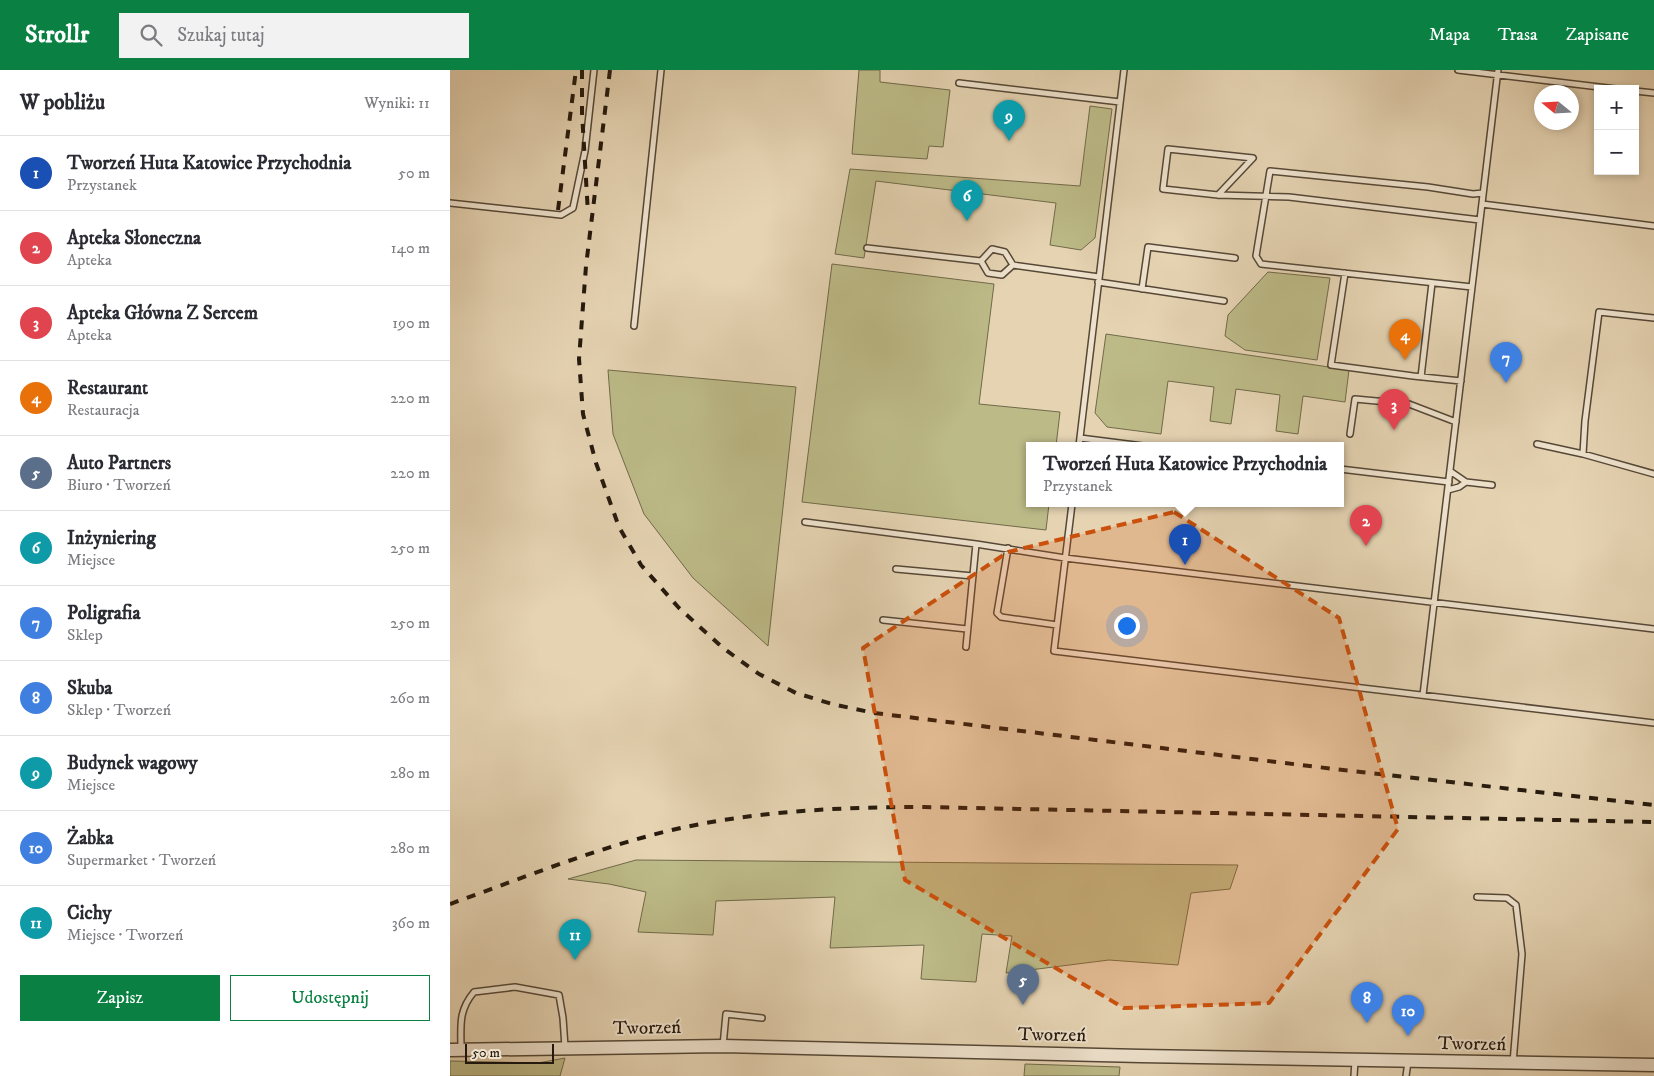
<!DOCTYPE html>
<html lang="pl">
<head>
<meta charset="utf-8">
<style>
	body { margin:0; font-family:"IM FELL DW Pica",serif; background:#f2f2f3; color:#2b2b33 }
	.controls { position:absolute; right:15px; top:15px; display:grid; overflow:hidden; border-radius:0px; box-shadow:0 2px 8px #0003 }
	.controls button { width:45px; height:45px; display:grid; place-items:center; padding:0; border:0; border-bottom:1px solid #e1e1e2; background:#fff; color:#2b2b33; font:25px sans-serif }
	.compass { position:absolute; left:1084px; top:15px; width:45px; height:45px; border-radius:50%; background:#fff; box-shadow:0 2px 8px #0003; rotate:288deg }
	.scale { position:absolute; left:15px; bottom:12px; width:89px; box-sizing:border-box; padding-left:5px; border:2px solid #261a0e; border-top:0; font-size:14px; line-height:18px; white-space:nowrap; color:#261a0e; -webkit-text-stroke:4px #eee2cd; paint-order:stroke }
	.you { position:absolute; left:676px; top:555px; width:18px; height:18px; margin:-12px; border:4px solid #fff; border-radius:50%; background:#1a73e8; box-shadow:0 0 0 8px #1a73e833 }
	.badge { display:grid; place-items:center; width:32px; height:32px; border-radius:50%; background:#0b8043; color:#fff; font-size:16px; font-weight:700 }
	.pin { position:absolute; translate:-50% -41px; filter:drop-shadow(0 1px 2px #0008) }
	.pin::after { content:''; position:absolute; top:26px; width:18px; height:15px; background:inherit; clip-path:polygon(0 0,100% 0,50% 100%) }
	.popup { position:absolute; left:576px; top:372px; width:318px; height:65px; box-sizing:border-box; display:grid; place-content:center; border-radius:0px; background:#fff; filter:drop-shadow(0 1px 4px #0005); font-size:16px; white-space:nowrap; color:#7c7c81 }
	.popup b { font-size:19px; color:#2b2b33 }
	.popup::after { content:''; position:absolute; left:50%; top:100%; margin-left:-10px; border:10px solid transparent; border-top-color:#fff }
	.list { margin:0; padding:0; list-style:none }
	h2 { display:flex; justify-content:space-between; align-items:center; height:65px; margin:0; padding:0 20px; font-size:21px }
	h2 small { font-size:16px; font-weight:400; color:#7c7c81 }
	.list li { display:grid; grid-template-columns:32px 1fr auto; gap:15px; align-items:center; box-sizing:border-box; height:75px; padding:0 20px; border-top:1px solid #e1e1e2 }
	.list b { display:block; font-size:19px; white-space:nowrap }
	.list p { margin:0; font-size:16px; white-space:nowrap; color:#7c7c81 }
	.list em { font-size:16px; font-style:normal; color:#7c7c81 }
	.actions { display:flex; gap:10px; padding:15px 20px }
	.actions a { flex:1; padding:11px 0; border:1px solid #0b8043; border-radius:0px; text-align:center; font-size:18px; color:#0b8043 }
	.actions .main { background:#0b8043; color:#fff }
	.icon { flex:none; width:28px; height:28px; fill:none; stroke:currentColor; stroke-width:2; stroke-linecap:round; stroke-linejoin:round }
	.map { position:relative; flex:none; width:1204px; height:1006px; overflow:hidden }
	header { display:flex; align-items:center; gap:30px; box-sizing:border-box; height:70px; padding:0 25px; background:#0b8043; color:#fff }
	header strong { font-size:24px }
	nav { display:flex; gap:28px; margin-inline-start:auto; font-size:18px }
	.search { width:350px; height:45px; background:#f2f2f3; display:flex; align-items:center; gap:12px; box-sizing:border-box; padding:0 18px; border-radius:0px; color:#7c7c81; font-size:19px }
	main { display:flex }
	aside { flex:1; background:#fff }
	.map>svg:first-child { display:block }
</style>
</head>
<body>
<header>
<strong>Strollr</strong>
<div class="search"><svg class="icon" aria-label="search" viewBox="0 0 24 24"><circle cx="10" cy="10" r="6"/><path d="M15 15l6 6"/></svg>Szukaj tutaj</div>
<nav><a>Mapa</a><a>Trasa</a><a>Zapisane</a></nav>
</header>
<main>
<aside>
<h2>W pobliżu<small>Wyniki: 11</small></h2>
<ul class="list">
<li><span class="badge" style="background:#1a4fb4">1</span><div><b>Tworzeń Huta Katowice Przychodnia</b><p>Przystanek</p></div><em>50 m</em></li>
<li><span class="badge" style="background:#e0444e">2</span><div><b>Apteka Słoneczna</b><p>Apteka</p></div><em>140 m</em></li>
<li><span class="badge" style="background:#e0444e">3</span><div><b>Apteka Główna Z Sercem</b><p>Apteka</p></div><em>190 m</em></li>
<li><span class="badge" style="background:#e8710a">4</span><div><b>Restaurant</b><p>Restauracja</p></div><em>220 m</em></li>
<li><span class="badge" style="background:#5c6f8a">5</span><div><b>Auto Partners</b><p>Biuro · Tworzeń</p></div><em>220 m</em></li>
<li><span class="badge" style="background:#0f9aa8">6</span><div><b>Inżyniering</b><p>Miejsce</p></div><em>250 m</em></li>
<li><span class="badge" style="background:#3f7fe0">7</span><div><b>Poligrafia</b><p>Sklep</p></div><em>250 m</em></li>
<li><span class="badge" style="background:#3f7fe0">8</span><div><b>Skuba</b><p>Sklep · Tworzeń</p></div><em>260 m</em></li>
<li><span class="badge" style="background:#0f9aa8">9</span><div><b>Budynek wagowy</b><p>Miejsce</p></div><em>280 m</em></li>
<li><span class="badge" style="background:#3f7fe0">10</span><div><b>Żabka</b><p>Supermarket · Tworzeń</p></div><em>280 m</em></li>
<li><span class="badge" style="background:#0f9aa8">11</span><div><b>Cichy</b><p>Miejsce · Tworzeń</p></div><em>360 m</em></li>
</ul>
<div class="actions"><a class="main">Zapisz</a><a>Udostępnij</a></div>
</aside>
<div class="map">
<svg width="1204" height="1006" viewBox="0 0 1204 1006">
	<rect width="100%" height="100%" fill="#e5d3b2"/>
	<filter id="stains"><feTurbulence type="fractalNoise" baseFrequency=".004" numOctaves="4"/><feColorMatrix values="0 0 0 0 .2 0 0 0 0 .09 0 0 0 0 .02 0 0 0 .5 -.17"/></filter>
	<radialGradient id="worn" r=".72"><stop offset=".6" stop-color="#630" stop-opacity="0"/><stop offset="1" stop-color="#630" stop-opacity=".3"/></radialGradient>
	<path fill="#bcba87" stroke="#716a4a" d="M409,0H430V12L500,20L493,77L479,76L477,89L402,84Z
		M640,36L662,39L645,168L631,180L600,175L606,133L426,111L414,188L385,184L400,99L630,116Z
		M382,194L544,214L529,334L610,342L606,376H580V434H599L596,460L352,432Z
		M818,202L880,208L867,290L795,280L775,266L778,245Z
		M656,264L899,300L895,332L853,326L848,364L826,361L830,325L786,319L781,354L760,351L764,317L718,311L711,364L657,357L645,343Z
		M158,300L346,317L318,576L243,508L194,444L163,364Z
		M186,790L788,795L780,819L741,823L728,895L659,890L556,903L562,866L532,864L526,912L471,909L474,875L380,878L385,827L266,831L263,865L188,862L196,822L159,814L118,809Z
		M115,988L110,1006H0V991L88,993Z
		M575,994L670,997L669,1006H574Z"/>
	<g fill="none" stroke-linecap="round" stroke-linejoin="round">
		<g stroke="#564837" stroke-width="8">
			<path id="service" d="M1008,0L1166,19
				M509,13L670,32
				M1185,21L1204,23
				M768,125L803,88L718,79L713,119L768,125L839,127L1030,150
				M0,133L111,145L123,138L135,81L144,0
				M1032,134L1204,156
				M417,178L531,191L542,179L555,182L563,195L649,207
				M531,191L538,203L552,205L563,195
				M895,203L881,295L963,306L1011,311
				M648,212L774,231
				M1022,217L811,194L806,186L820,101L978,117L1023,124L1033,123
				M692,219L698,177L785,188
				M184,256L211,0
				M971,307L982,213
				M900,364L905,329L959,334L1006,352
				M630,368L693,376
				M1087,374L1133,384L1204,404
				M629,376L674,0
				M1133,384L1135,351L1149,242L1204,248
				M890,399L999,412
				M1000,401L1016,412L1042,415
				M998,420L1009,417L1016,412
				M622,434L604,581L1204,653
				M355,452L526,474L615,488L1204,559
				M558,478L547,543L551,547L607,555
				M446,499L523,506
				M433,550L517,559
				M516,577L526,474
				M973,625L1048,0
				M1027,827L1057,828L1066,835L1072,884L1063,993
				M273,976L276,944L312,948
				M11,979C11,956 8,941 24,922L65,917L109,925L113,948L115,977
				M904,1006L905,991
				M956,1006L958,992"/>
		</g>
		<g stroke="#564837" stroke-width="15">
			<path id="tertiary" d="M0,980L273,976L691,986L1204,995"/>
		</g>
		<use href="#service" stroke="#eee2cd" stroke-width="5"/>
		<use href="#tertiary" stroke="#eee2cd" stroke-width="12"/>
		<path stroke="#261a0e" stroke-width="4" stroke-dasharray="9 9" stroke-linecap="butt" d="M132,0V43L138,143
			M160,0L136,196L129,289L133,344L146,393L169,457L191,495L229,538L273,578L309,604L346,623L382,634L424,643L884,699L1204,735
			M108,140L126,0
			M0,834C73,808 146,778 222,760C305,741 389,737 474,737L1204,752"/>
	</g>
	<path fill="#cb500c" fill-opacity="0.2" stroke="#cb500c" stroke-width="4" stroke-dasharray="10 6" stroke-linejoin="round" d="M724,442L889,548L948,759L819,933L674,938L455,810L413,578L558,482Z"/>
	<g text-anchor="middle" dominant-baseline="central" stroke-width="4" stroke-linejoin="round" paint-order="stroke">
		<g font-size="19" fill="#261a0e" stroke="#eee2cd">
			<text transform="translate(197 958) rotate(-1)">Tworzeń</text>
			<text transform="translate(602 965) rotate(1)">Tworzeń</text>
			<text transform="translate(1022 974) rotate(1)">Tworzeń</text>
		</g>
	</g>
	<rect width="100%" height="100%" filter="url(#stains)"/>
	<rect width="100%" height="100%" fill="url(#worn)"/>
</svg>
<div class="controls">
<button>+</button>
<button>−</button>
</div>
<svg class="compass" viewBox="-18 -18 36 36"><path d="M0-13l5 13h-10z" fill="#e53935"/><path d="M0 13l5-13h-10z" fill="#7c7c81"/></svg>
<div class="scale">50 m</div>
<div class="you"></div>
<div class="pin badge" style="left:735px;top:495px;background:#1a4fb4">1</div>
<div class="popup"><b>Tworzeń Huta Katowice Przychodnia</b>Przystanek</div>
<div class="pin badge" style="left:916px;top:476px;background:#e0444e">2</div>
<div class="pin badge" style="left:944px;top:360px;background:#e0444e">3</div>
<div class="pin badge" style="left:955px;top:290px;background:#e8710a">4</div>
<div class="pin badge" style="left:573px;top:935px;background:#5c6f8a">5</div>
<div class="pin badge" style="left:517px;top:151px;background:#0f9aa8">6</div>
<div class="pin badge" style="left:1056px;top:313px;background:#3f7fe0">7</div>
<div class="pin badge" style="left:917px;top:953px;background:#3f7fe0">8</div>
<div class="pin badge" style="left:559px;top:71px;background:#0f9aa8">9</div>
<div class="pin badge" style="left:958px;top:966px;background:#3f7fe0">10</div>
<div class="pin badge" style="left:125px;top:890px;background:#0f9aa8">11</div>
</div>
</main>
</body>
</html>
